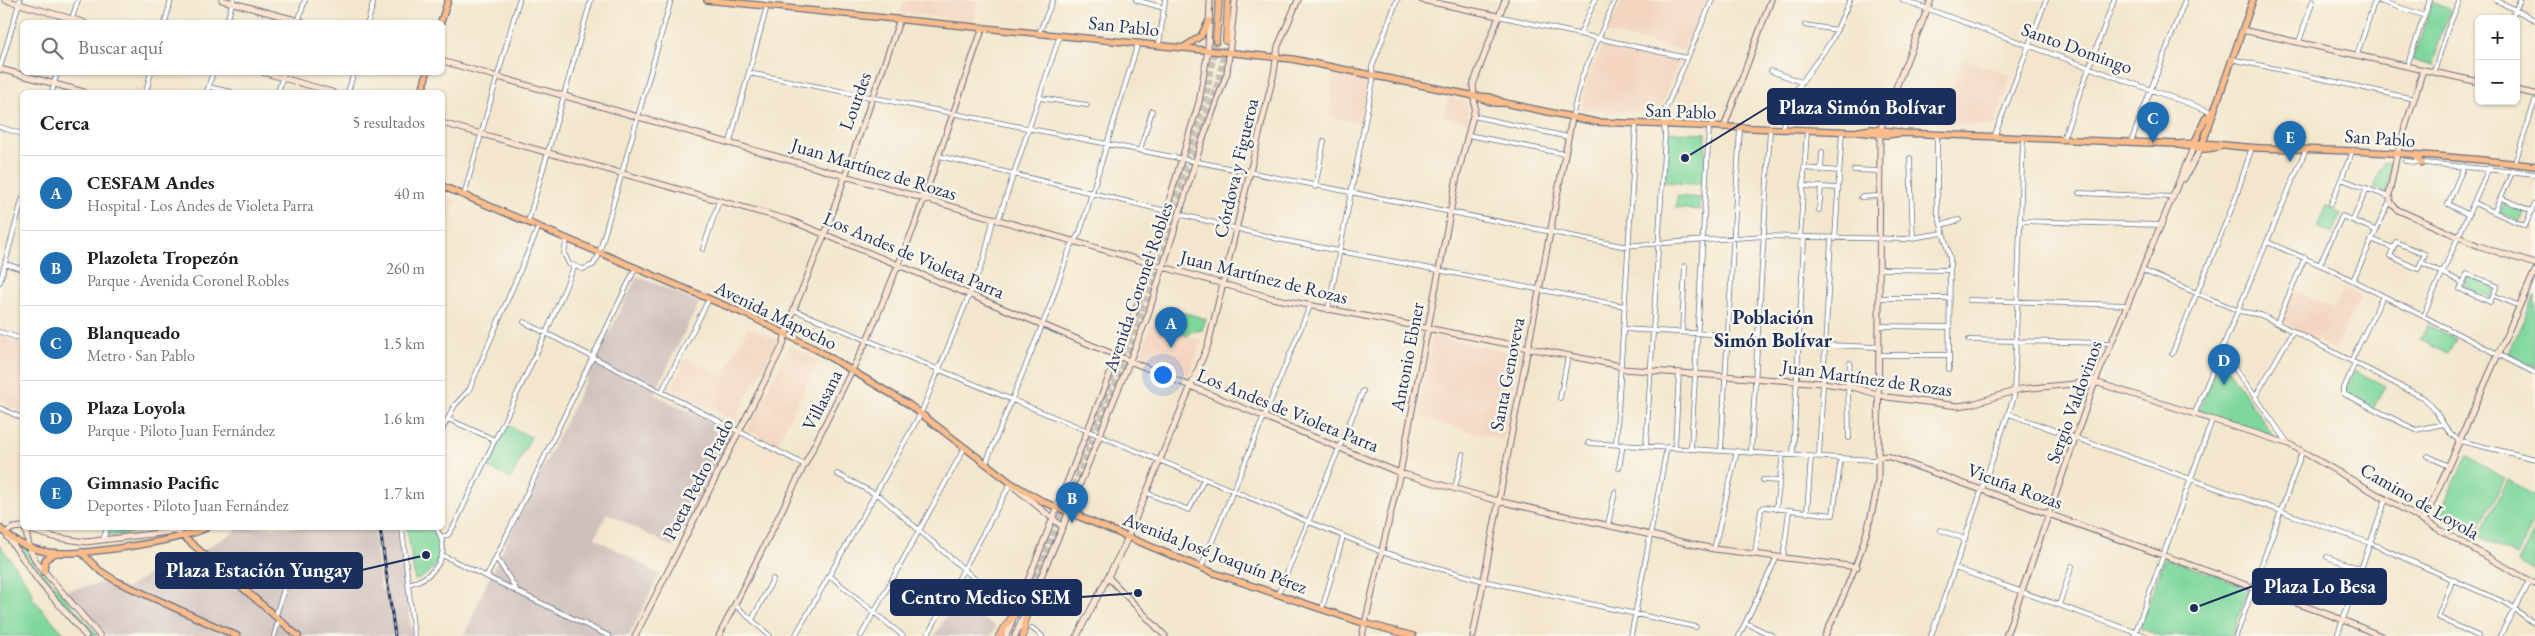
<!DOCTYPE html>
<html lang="es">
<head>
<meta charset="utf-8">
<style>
	body { margin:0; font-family:"EB Garamond",serif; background:#f2f2f2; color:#202124 }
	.controls { position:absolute; right:15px; top:15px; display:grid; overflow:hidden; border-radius:8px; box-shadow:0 1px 4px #0004 }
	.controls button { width:45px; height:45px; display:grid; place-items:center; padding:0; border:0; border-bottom:1px solid #e0e0e0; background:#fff; color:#202124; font:25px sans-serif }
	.you { position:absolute; left:1162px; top:374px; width:18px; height:18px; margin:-12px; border:4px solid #fff; border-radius:50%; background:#1a73e8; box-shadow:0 0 0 8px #1a73e833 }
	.badge { display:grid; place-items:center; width:32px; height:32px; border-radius:50%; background:#1f6fb2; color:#fff; font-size:16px; font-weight:700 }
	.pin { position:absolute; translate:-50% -41px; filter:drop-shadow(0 1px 2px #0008) }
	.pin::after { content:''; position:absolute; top:26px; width:18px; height:15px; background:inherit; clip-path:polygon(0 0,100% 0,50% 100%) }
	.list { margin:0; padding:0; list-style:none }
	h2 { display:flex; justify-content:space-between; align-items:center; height:65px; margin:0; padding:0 20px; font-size:21px }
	h2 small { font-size:16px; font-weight:400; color:#757577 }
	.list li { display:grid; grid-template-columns:32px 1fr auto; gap:15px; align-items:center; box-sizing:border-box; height:75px; padding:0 20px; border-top:1px solid #e0e0e0 }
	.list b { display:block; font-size:19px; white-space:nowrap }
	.list p { margin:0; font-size:16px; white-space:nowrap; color:#757577 }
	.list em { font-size:16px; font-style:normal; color:#757577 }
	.icon { flex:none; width:28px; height:28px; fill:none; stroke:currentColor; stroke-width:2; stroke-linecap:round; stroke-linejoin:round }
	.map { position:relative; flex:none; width:2535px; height:636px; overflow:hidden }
	.search { position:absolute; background:#fff; box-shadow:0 1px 4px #0004; left:20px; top:20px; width:425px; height:55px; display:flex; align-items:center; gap:12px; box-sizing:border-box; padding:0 18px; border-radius:8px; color:#757577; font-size:19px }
	.panel { position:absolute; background:#fff; box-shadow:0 1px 4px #0004; left:20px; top:90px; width:425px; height:440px; border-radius:8px }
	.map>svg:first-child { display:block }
</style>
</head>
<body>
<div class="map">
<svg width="2535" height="636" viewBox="0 0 2535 636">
	<rect width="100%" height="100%" fill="#fbf7ec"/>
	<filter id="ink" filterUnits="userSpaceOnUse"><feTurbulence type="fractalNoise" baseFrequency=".02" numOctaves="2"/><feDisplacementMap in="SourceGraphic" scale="10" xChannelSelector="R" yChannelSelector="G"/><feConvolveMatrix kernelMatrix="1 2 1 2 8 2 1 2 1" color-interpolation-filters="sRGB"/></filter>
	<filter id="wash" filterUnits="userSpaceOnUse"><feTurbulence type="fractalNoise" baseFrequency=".0096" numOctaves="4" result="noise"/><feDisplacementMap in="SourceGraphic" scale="20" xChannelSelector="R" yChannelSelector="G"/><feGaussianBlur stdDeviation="1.12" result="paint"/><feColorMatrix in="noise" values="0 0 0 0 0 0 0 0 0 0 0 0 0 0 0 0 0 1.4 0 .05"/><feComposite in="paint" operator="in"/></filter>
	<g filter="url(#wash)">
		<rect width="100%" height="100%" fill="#f3e6cc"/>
		<path fill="#f3d4bf" d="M905,0H978L973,22L900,12Z
			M1622,0H1707L1683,50L1610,33L1608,31Z
			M1602,46L1678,62L1659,113L1582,109L1585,87Z
			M1963,59L2011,75L1994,125L1938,124Z
			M1332,74L1369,81L1362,123L1329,118Z
			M1448,98L1468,102V122L1444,117Z
			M443,194L458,200L443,229Z
			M2345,288L2361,296L2334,350L2280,319L2293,290L2334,308Z
			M1151,325L1202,341L1189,376L1140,356Z
			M748,327L777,340L735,420L672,388L686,358L723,376Z
			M1433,336L1520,354L1503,440L1417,417Z
			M0,337L22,345V412L0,401Z
			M790,346L819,361L776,445L747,430Z"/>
		<path fill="#cfc0bb" d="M637,276L699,303L654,394L732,433L674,548L607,513L595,538L660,574L629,636H464L487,582Z
			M241,528H374L381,590L386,588L377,528H399L412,636H107L65,591L109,581L126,589L162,565L193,556Z
			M965,581L985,596L975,615L996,626L991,636H935Z"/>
		<path fill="#7ed79c" stroke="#4c837d" d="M2433,2L2451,10L2443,29L2432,66L2412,60Z
			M1667,132L1706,133L1704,185L1665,182Z
			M2383,162L2392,163L2387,194L2374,188Z
			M1677,196L1700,198L1699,210L1676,208Z
			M2505,202L2525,211L2520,222L2500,213Z
			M2326,205L2341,214L2332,234L2317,227Z
			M2468,275L2496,287L2491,298L2464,287Z
			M2535,295V368L2507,355Z
			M1169,308L1206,319L1202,330L1189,332L1188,336L1163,328Z
			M2428,325L2456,339L2448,354L2420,340Z
			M2220,358L2275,438L2198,412Z
			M2354,370L2385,386L2372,411L2342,395Z
			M507,425L531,437L511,479L487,467Z
			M2467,456L2505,479L2476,533L2439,512Z
			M2508,480L2535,496V519L2516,556L2479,536Z
			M109,528H167L109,536Z
			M407,528H432C448,547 439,573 415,580Z
			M2535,529V571L2518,562Z
			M17,544L27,548L37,565L98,636H90L43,582Z
			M0,545L33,592L32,598L66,636H0Z
			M2165,558L2249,587L2232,636H2161L2139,628Z"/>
	</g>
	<g filter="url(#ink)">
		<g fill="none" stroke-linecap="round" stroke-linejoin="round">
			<path stroke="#c8c1b6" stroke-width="6" stroke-dasharray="6 3" stroke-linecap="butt" d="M1152,265L1207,94L1216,41
				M1073,473L1124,349L1141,301
				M1012,636L1129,352L1219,79L1226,41"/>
			<g stroke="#676f84" stroke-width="5.5">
				<path id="street" d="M1136,0L1164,8
					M1903,0L2212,112
					M2376,0L2423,15
					M2496,0L2535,20
					M1498,16L1687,58
					M2511,19L2520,0
					M71,22L78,0
					M165,22L171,0
					M227,22L233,0
					M298,22L305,0
					M368,22L374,0
					M1805,25L1837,30
					M1039,33L1053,0
					M1580,34L1595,0
					M2299,42L2313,0
					M1159,45L1165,0
					M2357,55L2375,0
					M2231,59L2414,99
					M2407,66L2430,0
					M0,68L20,0
					M1771,71L1801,82
					M2434,72L2447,31L2460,0
					M749,73L1622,246L1764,236L1905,239L1943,233
					M209,87L231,92
					M52,92L57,72
					M146,92L151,72
					M207,92L213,72
					M278,92L284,72
					M348,92L354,72
					M1040,98L1087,105
					M1473,116L1568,137
					M1572,117L1582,77L1615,0
					M0,127L22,134
					M1782,129L1791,97L1832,40L1850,0
					M1937,134V210L1950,258L1949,369
					M1468,135L1565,154
					M1994,137L2046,0
					M2063,139L2114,0
					M730,142L767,6
					M2131,142L2185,0
					M1140,150L1152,111
					M939,156L1166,211
					M1910,158L1913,239
					M2405,161L2535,174
					M2515,163L2535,101
					M2464,166L2448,204L2469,215
					M1804,168L1839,171
					M1821,170L1822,152
					M1854,170L1879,171
					M2341,179L2389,197
					M1803,186L1838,188
					M1315,187L1324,141
					M2079,193L2174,197
					M464,195L519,0
					M1861,197L1879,196
					M2501,198L2531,211
					M2474,203L2525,226L2535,203
					M2331,204L2353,150
					M1819,210L1821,187
					M2494,212L2513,171
					M1179,214L1282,240L1624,306
					M2353,220L2367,188
					M998,221L1060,35
					M2020,221L2162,225
					M528,222L591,0
					M1941,225L1959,220
					M1800,238L1807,130
					M567,239L564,253L569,264L583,269L593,265L598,257L671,0
					M1835,239L1842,131
					M2371,239L2393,248
					M2267,242L2332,270L2535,373
					M2396,242L2425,254L2418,269L2390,256Z
					M703,249L719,201
					M2421,262L2463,283
					M5,264L22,269
					M2320,264L2342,216L2375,230
					M1879,269L1950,270
					M2142,270L2239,311L2261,315L2422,397C2439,408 2442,431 2460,441L2535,459
					M2467,274L2497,286L2490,302L2460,289Z
					M2353,280L2390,201
					M0,282L22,200
					M2493,295L2520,306
					M1879,298H1950
					M1969,300L2127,305
					M794,310L1382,552L1484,581L1696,627
					M1328,310L1373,81L1372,67L1397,0
					M2423,316L2489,168
					M524,322L805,465
					M2277,323L2305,257
					M1879,326L1950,327
					M1623,329L1727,335
					M0,332L22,339
					M1682,332L1685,266
					M1969,340L2111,343
					M1798,344L1879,347
					M2222,350L2288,443
					M2172,354L2235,200L2252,147
					M1879,355H1949
					M2351,361L2383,296
					M2355,363L2344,388V394L2416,430L2443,424
					M662,391L709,299
					M2255,397L2293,331
					M1560,398L1568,356
					M0,408L22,418
					M2009,414L2370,543L2508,604L2535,624
					M2194,415L2306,149
					M448,419L495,440
					M442,430L455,405L469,390L539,226
					M1849,438L1848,381L1850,363
					M1588,443L1874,460L1879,457
					M1616,444L1636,124
					M1646,446L1665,135L1663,115L1712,0
					M1675,447L1679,372
					M1691,448L1709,127
					M1721,450L1740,128
					M1751,452L1770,129
					M1793,455L1804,238
					M1819,456L1831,239
					M2428,456L2448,466
					M986,463L1050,306L1070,248L1080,232L1138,43
					M1619,468L1623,444
					M837,474L881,497L1007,607L1016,611
					M1763,480L1780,481
					M1455,488L1463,454
					M1147,493L1189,510L1204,479
					M1776,509L1783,454
					M1807,513L1811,456
					M1608,525L1615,492
					M402,528L414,636
					M1940,530L1965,539
					M441,537L448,535L454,526L546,333L574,267
					M103,540L107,528
					M1714,549L1737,451
					M1755,554L1761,510L1764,507L1833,515L1841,458
					M442,555L609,636
					M496,557L516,589
					M2327,557L2361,569
					M1783,558L1789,511
					M1201,568L1310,306
					M1955,568L2146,636
					M829,575L903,636
					M487,576L636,267
					M2453,579L2438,617L2478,636
					M408,584C435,578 453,553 436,528
					M1278,594L1363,391
					M735,605L770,636
					M2059,605L2072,566
					M1322,609L1343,537
					M276,615L288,576
					M752,620L773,579
					M1746,623L1773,636
					M1032,628L1042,636
					M274,636L279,619
					M795,636L921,413L984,259L993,220
					M861,636L965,447
					M927,636L1011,483
					M1631,636L1667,447
					M1739,636L1777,557
					M1931,636L2014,397L2023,138
					M2134,636L2212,420
					M2236,636L2302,452
					M2337,636L2386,499
					M2500,636L2529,581"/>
			</g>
			<g stroke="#676f84" stroke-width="7">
				<path id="secondary" d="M5,0L83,22
					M222,0L303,22
					M1422,0L1498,16
					M2242,30L2479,82
					M442,61L1272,298L1616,365L1623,369L1823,383L1856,388L1887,397L1958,406L1972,404L2021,389L2095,382L2289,444L2535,584
					M0,69L84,92
					M2423,70L2397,154L2389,195L2391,203L2398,210L2479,246L2535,264
					M262,72L332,92
					M2516,90L2535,94
					M442,123L792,221L1400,473L1498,501L1714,549L1857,567
					M1724,127L1771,0
					M2184,179L2201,148
					M1879,457L1887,456L2338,618L2381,636
					M1013,486L1063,527
					M2424,521L2535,271
					M22,527L13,528L5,533L37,579L86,636
					M24,528L53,537L86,542L176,531L183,536
					M25,528L30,550L37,563L100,636
					M1109,578L1165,636
					M635,636L783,345L788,324L827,228L900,19
					M719,636L867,340L914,227L983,27
					M1006,636L1137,306L1199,102L1208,50L1210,0
					M1015,636L1061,531L1147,318L1201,144L1227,73L1235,0
					M1077,636L1124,546L1208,345L1274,73L1278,46L1298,0
					M1362,636L1400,473L1457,177L1475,108L1473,85L1505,0
					M1473,636L1572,118
					M1825,636C1849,585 1870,537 1878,480L1880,135L1883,120L1931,0
					M2006,636L2095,382L2193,148"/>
			</g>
			<g stroke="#676f84" stroke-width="8">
				<path id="primary" d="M707,0L1292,59L1475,96L1490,97L1505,103L1596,122L1858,132L1887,135L1901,133L2177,144C2205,141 2233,147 2260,148C2352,150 2444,154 2535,166
					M441,22L448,0
					M1184,47L1201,36L1209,21
					M422,92L427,72
					M1477,97L1494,103H1504
					M1859,131L1872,129L1899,132
					M2194,144L2205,119L2212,112
					M2179,145L2205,149L2219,147
					M2201,148L2253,0
					M2414,155L2422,163
					M442,186L752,317L819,351L908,404L1011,483L1044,502L1214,573L1360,622L1413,636
					M1073,501L1080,516
					M0,528C12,541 30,549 47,552C78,557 178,541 206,528
					M183,536L298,636
					M81,552L99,570L116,581L237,636
					M44,572L45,560L55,553"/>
			</g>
			<g stroke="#676f84" stroke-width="8">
				<path id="highway" d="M1216,41L1219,0
					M1226,41L1228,0
					M999,636L1016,611
					M1023,636L1027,608"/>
			</g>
			<use href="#street" stroke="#fff" stroke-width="4"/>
			<use href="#secondary" stroke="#fde4d0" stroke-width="5"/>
			<use href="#primary" stroke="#f9bc8a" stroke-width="5.5"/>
			<use href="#highway" stroke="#f9bc8a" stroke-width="6"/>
			<g stroke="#1b2f5e" stroke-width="3">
				<path id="rail" d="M380,528L395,636"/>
			</g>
			<use href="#rail" stroke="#fbf7ec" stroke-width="1" stroke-dasharray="4" stroke-linecap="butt"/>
		</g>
	</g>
	<g text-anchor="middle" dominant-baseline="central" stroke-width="5" stroke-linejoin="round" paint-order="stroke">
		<g font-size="19" fill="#1b2f5e" stroke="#fbf7ec">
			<text transform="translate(1124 26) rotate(6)">San Pablo</text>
			<text transform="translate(2077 48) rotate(20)">Santo Domingo</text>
			<text transform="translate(855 101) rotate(-70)">Lourdes</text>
			<text transform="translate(1681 111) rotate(2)">San Pablo</text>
			<text transform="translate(2380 138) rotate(4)">San Pablo</text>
			<text transform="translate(1236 168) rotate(-77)">Córdova y Figueroa</text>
			<text transform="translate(874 169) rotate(17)">Juan Martínez de Rozas</text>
			<text transform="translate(914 255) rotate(23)">Los Andes de Violeta Parra</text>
			<text transform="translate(1264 277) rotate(14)">Juan Martínez de Rozas</text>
			<text transform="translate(1138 287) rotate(-71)">Avenida Coronel Robles</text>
			<text transform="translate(776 315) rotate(26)">Avenida Mapocho</text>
			<text transform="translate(1407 357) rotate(-79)">Antonio Ebner</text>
			<text transform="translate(1507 374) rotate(-79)">Santa Genoveva</text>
			<text transform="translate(1867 378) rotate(8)">Juan Martínez de Rozas</text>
			<text transform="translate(822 400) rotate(-63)">Villasana</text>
			<text transform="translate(2074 402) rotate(-70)">Sergio Valdovinos</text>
			<text transform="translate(1288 410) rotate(22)">Los Andes de Violeta Parra</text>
			<text transform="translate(698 479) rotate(-63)">Poeta Pedro Prado</text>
			<text transform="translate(2015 486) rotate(20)">Vicuña Rozas</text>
			<text transform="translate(2420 501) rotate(30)">Camino de Loyola</text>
			<text transform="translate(1215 553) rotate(21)">Avenida José Joaquín Pérez</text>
		</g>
		<g font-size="20" font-weight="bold" fill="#1b2f5e" stroke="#fbf7ec">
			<text x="1773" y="317">Población<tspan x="1773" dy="23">Simón Bolívar</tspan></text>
		</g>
	</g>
	<path fill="none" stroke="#1b2f5e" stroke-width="2" d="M1685 158L1768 107M426 555L362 570M2194 608L2253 586M1138 593L1081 597"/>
	<g fill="#1b2f5e" stroke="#fbf7ec" stroke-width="2">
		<circle cx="1685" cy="158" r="5"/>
		<circle cx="426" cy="555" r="5"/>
		<circle cx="2194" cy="608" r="5"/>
		<circle cx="1138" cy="593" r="5"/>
	</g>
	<g fill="#1b2f5e" stroke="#1b2f5e" stroke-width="2">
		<rect x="1768" y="89" width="187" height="35" rx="5"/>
		<rect x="156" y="553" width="206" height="35" rx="5"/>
		<rect x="2253" y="569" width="133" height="35" rx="5"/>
		<rect x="891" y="580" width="190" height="35" rx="5"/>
	</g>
	<g font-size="20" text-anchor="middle" font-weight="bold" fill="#fff">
		<text x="1862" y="114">Plaza Simón Bolívar</text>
		<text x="259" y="577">Plaza Estación Yungay</text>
		<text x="2320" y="593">Plaza Lo Besa</text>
		<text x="986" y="604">Centro Medico SEM</text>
	</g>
</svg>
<div class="controls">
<button>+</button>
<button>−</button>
</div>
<div class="you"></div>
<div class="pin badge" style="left:1171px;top:348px">A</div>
<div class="pin badge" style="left:1072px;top:523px">B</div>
<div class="pin badge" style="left:2153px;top:143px">C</div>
<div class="pin badge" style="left:2224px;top:385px">D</div>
<div class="pin badge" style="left:2290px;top:162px">E</div>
<div class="search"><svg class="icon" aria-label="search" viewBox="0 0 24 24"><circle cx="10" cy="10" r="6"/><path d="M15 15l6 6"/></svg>Buscar aquí</div>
<section class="panel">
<h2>Cerca<small>5 resultados</small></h2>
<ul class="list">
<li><span class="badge">A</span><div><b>CESFAM Andes</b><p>Hospital · Los Andes de Violeta Parra</p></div><em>40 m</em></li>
<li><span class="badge">B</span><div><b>Plazoleta Tropezón</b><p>Parque · Avenida Coronel Robles</p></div><em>260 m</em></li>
<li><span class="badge">C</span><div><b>Blanqueado</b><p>Metro · San Pablo</p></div><em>1.5 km</em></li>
<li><span class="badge">D</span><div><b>Plaza Loyola</b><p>Parque · Piloto Juan Fernández</p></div><em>1.6 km</em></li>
<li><span class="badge">E</span><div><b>Gimnasio Pacific</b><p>Deportes · Piloto Juan Fernández</p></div><em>1.7 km</em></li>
</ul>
</section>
</div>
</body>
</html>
